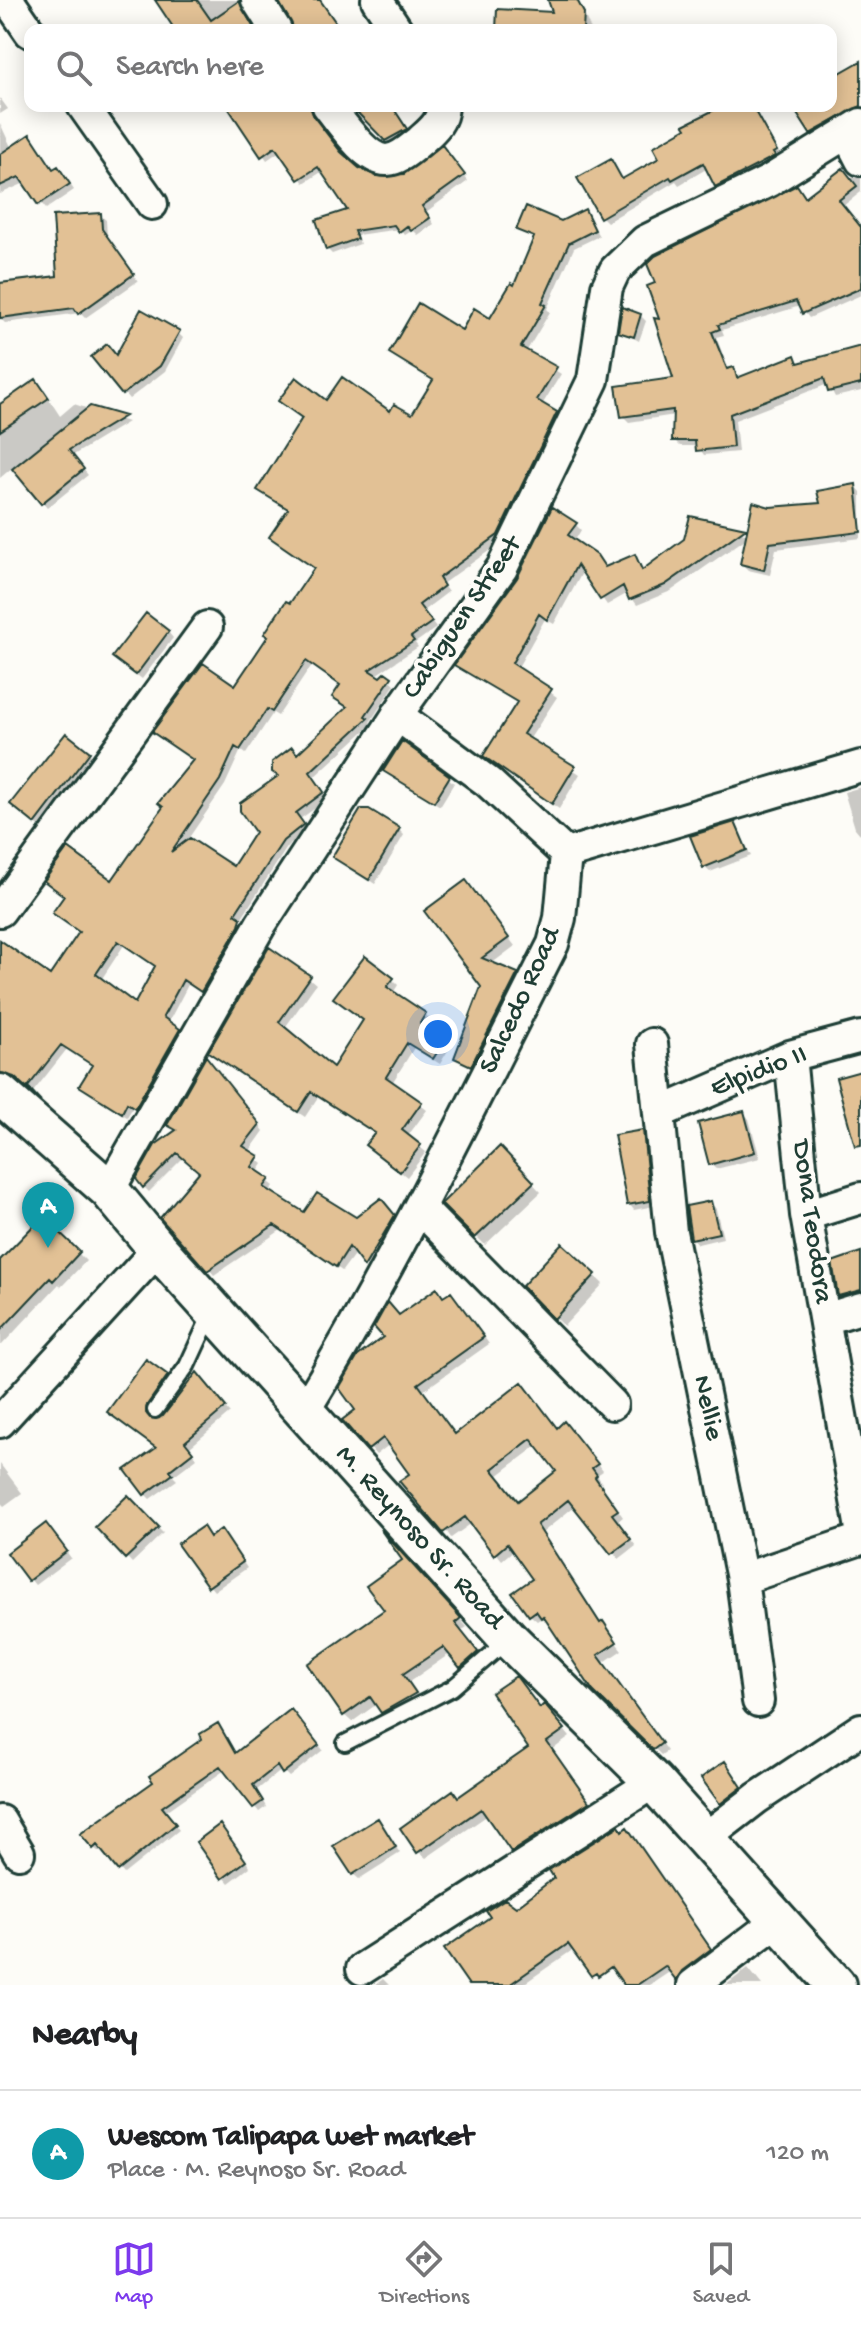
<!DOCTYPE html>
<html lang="en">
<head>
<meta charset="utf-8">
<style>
	body { margin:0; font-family:"Gochi Hand",sans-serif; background:#f2f2f2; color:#202124 }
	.you { position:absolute; left:438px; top:1034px; width:28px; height:28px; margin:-20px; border:6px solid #fff; border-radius:50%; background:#1a73e8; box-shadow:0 0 0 12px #1a73e833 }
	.badge { display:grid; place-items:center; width:52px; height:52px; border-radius:50%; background:#7c3aed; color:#fff; font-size:26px; font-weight:700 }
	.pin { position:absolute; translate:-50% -66px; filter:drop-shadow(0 2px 4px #0008) }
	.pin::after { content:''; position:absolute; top:42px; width:28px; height:24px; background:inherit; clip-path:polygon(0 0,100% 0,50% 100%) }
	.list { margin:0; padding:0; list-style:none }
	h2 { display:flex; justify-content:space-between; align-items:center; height:104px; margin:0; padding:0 32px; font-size:34px }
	h2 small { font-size:26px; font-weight:400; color:#757577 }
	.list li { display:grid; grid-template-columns:52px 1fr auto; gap:24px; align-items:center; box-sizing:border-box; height:128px; padding:0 32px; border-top:2px solid #e0e0e0 }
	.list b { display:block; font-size:30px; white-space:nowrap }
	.list p { margin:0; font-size:26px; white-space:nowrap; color:#757577 }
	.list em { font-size:26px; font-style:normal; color:#757577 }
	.icon { flex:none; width:44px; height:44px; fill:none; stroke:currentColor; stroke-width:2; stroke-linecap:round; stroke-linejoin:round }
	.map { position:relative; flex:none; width:861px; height:1985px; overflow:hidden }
	.search { position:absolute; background:#fff; box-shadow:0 4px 20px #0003; left:24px; right:24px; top:24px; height:88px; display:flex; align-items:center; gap:20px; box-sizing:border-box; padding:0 28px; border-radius:16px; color:#757577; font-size:30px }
	.sheet { height:232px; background:#fff }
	nav { display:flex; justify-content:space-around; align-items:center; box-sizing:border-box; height:112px; border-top:2px solid #e0e0e0; background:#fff; font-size:22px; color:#757577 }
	nav a { display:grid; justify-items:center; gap:4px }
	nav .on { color:#7c3aed }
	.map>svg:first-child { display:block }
</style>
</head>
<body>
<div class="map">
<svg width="861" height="1985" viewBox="0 0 861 1985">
	<rect width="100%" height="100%" fill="#fdfcf7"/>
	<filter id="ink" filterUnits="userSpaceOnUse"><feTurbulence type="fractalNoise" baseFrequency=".0125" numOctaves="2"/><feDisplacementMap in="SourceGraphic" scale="16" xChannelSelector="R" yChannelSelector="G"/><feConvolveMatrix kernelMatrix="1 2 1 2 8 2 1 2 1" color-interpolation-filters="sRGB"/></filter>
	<g filter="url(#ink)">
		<path fill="#0003" fill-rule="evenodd" d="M157,0H246V16L256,30H177Z
			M555,0H578L591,30H498L555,14Z
			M861,63V113L817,139L794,106H831V80Z
			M0,98L8,109L0,114Z
			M229,106H316L318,124L350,163L370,177L403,176L447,152L468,181L426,212L434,224L418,235L413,230L405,235L400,229L357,235L360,244L332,254L327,249L350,211L323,171L304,183L280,151L267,160Z
			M353,106H391L410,134L391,145Z
			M732,106H753L781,157L722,191L708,168L679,185L676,181L607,222L602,217L611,161L624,180L662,159Z
			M0,123L12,149L63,174L74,190L46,209L25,183L0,194Z
			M844,170L852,178H861V192L843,206L861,228V295L809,318L800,306L722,330L724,335L716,337L729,370L733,369L740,379L794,357L801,364L861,350V391L835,397L828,384L735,420L738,452L704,455L698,446H680L674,440L675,415L629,422L623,416L676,379L649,287L806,198Z
			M584,211L599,236L574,248L547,309L550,312L526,352L561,374L542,405L561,419L503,541L442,584L448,592L423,611L436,628L415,643L418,647L374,676L380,680L385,675L395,684L370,722L372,724L313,778L328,799L300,819L308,831L288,846L240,920L245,926L207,996L189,983L168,1023L184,1036L141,1112L133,1107L127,1117L87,1091L81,1086L93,1066L67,1049L33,1092L12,1077L0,1079V943L51,978L195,761L236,688L316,569L271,537L290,510L265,495L326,403L413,416L434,381L391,353L491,320L515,288L535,239L519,229L561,223ZM312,665L342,686L349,708L298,756L280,777L258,832L233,869L188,839L225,785L241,750L246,754L273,713L278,716ZM124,945L156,967L136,1006L101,980Z
			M100,215L106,220L107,237L138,281L85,318L80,313L5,323L0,318V285L59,278Z
			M640,315L646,321L639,341L621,331Z
			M178,333L183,338L165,371L129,399L94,357L117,358Z
			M41,387L60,416L74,404L128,422L72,456L88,475L47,508L13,467L0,478V401L2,405Z
			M856,486L861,492V538L776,549L770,575L748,570L742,564L748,537L671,591L637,605L628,593L607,605L583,571L554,624L545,619L517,669L557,697L529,740L580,774L559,809L492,762L518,704L457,665L575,524L581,530L574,542L606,568L635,556L644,570L686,540L691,518L748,534L769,509L822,505Z
			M168,632L173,638L142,679L120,662Z
			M89,753L94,759L42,828L18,810Z
			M386,771L448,778L454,783L440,806Z
			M861,787V834H860L855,828L844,792Z
			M735,824L751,856L710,872L704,867Z
			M399,830L404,835L375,884L334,857Z
			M466,882L515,946L491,964L517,974L524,982L479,1072L456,1057L484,987Z
			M309,978L316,984L284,1029L333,1070L365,1021L342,1004L392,979L398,985L393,993L425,1014L431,1020L426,1029L450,1047L440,1064L414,1048L392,1083L427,1110L407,1137L426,1152L407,1177L374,1151L376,1134L318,1097L305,1117L217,1058Z
			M212,1064L264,1131L249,1152L263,1164L257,1173L274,1186L269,1192L305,1215L356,1219L386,1206L399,1222L371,1270L356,1252L342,1271L281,1230L214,1275L209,1269L201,1172L184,1157L149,1192L144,1187L177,1132L169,1125Z
			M744,1113L749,1119L760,1158L716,1169L710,1164Z
			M642,1132L648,1137L654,1206L634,1210L629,1204Z
			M500,1149L541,1192L485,1245L444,1204Z
			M711,1203L716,1209L723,1238L698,1244L693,1238Z
			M43,1218L86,1261L61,1287L59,1284L1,1346L0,1260Z
			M562,1245L603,1284L564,1326L525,1286Z
			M861,1254V1301L849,1304L840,1295Z
			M444,1299L458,1301L489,1344L423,1391L456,1435L571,1431L603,1471L597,1475L602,1483L600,1484L623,1517L617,1522L636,1546L619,1559L576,1505L542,1533L602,1625L622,1650L603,1663L667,1751L661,1755L595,1690L549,1624L543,1617L537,1621L530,1615L534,1579L514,1550L502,1560L472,1523L451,1538L390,1444L376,1455L345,1420L358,1410L386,1338L399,1317ZM538,1445L558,1471L519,1503L497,1476Z
			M166,1377L172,1382L150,1414L151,1420L164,1418L201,1380L230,1413L189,1448L197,1458L173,1476L177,1480L150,1499L145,1494L158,1449L115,1417Z
			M0,1464L22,1493L4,1506L0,1502Z
			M128,1498L163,1533L132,1563L98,1527Z
			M203,1529L211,1538L226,1537L247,1568L214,1591L209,1585Z
			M52,1532L71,1558L35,1585L30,1579Z
			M402,1556L467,1627L461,1631L484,1661L468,1674L451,1653L409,1682L422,1701L390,1719L377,1704L352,1722L344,1715L387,1610L405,1560Z
			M540,1709L551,1714L570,1737L552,1750L595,1810L520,1858L488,1815L426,1858L419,1852L459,1799L531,1748Z
			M296,1716L323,1750L289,1777L282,1770L257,1790L266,1807L259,1812L225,1770L165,1812L179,1830L124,1874L103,1849L99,1852L94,1848L156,1782L218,1726L237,1755Z
			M730,1769L747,1793L727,1808L721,1803Z
			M377,1820L400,1853L359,1879L353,1874Z
			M225,1832L250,1867L229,1883L224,1877Z
			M622,1833L632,1835L715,1955L683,1984L671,1971L650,1985H626L633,1960L574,1949L522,1985H471L516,1909Z
			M748,1968L762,1985H726Z
			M383,1979L389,1985H375Z"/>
		<path fill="#e2c195" stroke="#1f3d34" stroke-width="2" fill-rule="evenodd" d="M155,0H197L211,20L239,1L255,30H175Z
			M278,0H320L341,30H294Z
			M548,0H577L584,13L583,30H496L497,9L552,12Z
			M861,61V106L810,134L792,106H831V78Z
			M227,106H310L314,117L341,152L359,168L376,176L404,174L442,145L465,175L422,206L430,218L411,231L407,226L399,232L394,225L354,231L357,239L326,250L316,220L347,210L318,167L298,180L275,147L261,157Z
			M351,106H392L407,129L385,141Z
			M722,106H752L777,151L773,153L775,156L715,187L703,163L672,180L670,177L600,218L577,178L611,159L622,179L659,158L653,147L686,128L684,125Z
			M30,134L53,169L58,166L70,184L38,205L19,177L0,186V154Z
			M843,168L857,186L839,200L861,227V288L802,314L796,301L718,325L720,329L712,332L727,369L734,367L737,378L795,355L798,363L861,346V384L828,392L824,378L730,414L733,447L696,451L695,441H672L673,410L621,417L616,386L673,378L654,318L659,319L647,286L655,283L647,264L655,256L797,185L805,197Z
			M526,206L561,221L585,209L595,230L569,243L542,303L546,305L521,347L557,367L537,400L557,412L498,535L439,578L444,586L419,605L432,622L411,637L414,641L369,670L380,677L385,672L392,677L365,716L368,718L310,772L324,792L296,813L304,824L283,841L235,914L241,918L239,926L201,992L183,980L163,1017L180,1029L135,1108L127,1103L122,1113L79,1086L92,1065L61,1045L28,1087L41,1101L14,1077L0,1073V940L50,975L79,932L52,913L64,896L44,881L68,848L112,880L163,807L158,803L193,760L152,732L203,663L235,685L268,636L264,634L286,601L290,603L314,568L269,537L288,509L257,490L302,418L278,401L296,377L326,400L342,377L390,411L394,404L412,414L433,380L389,353L418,303L462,330L474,308L490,318L511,283L514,285L534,237L516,230ZM306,661L340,685L332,697L347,707L297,754L292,747L272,762V772L278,776L240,803V811L255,832L233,866L190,838L171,852L220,780L235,747L240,750L267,709L272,712ZM118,941L155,966L135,1003L96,974Z
			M101,213L102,229L134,274L78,314L74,308L0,318V283L57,276L53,216Z
			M622,307L641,314L634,337L618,332Z
			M141,309L180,331L160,366L122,395L91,357L107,344L116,355Z
			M36,379L49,398L0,431V404Z
			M90,406L125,416L69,450L84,469L41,504L12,469Z
			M856,484L861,532L770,543L764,570L740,564L753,502L770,507L820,503L817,491Z
			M552,507L577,523L568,535L597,555L605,567L635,554L642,570L684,539L690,516L746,528L665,585L629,600L623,586L600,600L577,565L547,620L539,614L512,663L552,689L523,734L575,766L552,804L483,756L517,702L454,665L517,578Z
			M146,613L169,631L136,675L112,657Z
			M66,733L90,752L35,824L10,804Z
			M402,741L450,776L434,802L383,771Z
			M361,809H369L400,828L369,880L332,857Z
			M735,822L747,850L703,868L690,836Z
			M466,880L509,938L482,958L518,973L471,1066L454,1058L481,987L424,911Z
			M269,947L311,976L279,1022L333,1067L363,1020L333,998L365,956L394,978L387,987L426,1013L420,1023L445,1040L433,1059L407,1043L386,1077L422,1102L402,1130L421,1145L400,1172L365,1145L375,1133L311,1092L298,1112L208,1052Z
			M206,1056L260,1124L243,1146L259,1156L252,1167L270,1179L264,1187L304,1212L317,1193L356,1217L381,1198L395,1215L364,1267L349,1247L336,1267L274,1225L207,1271L160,1218L199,1172L177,1153L143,1188L136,1179L155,1145L176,1130L167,1125Z
			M861,1071V1145L855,1146L836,1078Z
			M744,1111L755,1152L709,1165L698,1123Z
			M643,1130L650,1201L627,1205L614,1135Z
			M500,1146L534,1182L475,1238L441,1204Z
			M711,1201L719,1233L691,1239L686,1206Z
			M43,1216L80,1252L53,1281L50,1278L0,1331V1260Z
			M562,1243L596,1274L554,1319L522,1286Z
			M861,1252V1290L838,1296L832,1262Z
			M437,1288L443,1297L451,1292L484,1337L418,1384L455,1434L522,1382L557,1428L564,1421L598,1464L592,1468L597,1475L595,1477L618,1510L612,1514L631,1539L611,1554L568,1500L537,1525L600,1623L603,1621L617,1642L598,1655L662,1743L653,1750L593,1691L543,1616L541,1618L536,1611L529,1616L512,1593L532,1579L507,1544L494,1555L465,1517L443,1533L399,1481L409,1474L383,1438L368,1450L342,1420L355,1410L339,1388L358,1356L383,1337L374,1327L388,1302L399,1315ZM531,1439L556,1471L518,1501L492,1469Z
			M146,1359L168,1375L147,1405L146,1413L150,1418L163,1416L197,1372L226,1407L185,1442L193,1452L170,1470L173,1474L144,1495L125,1470L156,1448L107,1412Z
			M128,1495L159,1527L125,1559L95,1527Z
			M46,1523L67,1551L28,1581L7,1553Z
			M203,1526L210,1537L221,1529L243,1562L208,1587L177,1544Z
			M380,1529L461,1618L455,1623L478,1652L460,1668L443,1647L403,1674L416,1693L381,1713L370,1697L343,1716L307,1664L384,1610L366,1586L402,1560Z
			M516,1676L540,1708L544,1704L565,1729L547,1742L589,1802L511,1852L481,1809L417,1853L400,1828L453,1790L458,1797L528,1748L491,1693Z
			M291,1709L319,1745L282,1774L277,1766L253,1785L263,1801L253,1808L220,1766L162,1807L176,1824L118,1871L97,1845L93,1849L80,1834L153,1782L149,1776L202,1739L200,1734L218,1723L235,1753Z
			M725,1761L742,1787L720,1804L701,1778Z
			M378,1818L396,1847L352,1875L333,1846Z
			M220,1824L246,1861L222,1879L196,1842Z
			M619,1826L622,1831L627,1827L711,1949L682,1971L676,1980L665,1966L637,1985H624L611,1967L598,1976L596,1973L591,1976L568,1944L509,1985H469L444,1949L490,1917L486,1911L505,1899L516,1907L554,1878L549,1870Z"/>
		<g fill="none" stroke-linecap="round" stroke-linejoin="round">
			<g stroke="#1f3d34" stroke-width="20">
				<path id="service" d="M155,1410L187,1366L211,1314
					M345,1743L452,1688L509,1639"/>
			</g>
			<g stroke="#1f3d34" stroke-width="36">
				<path id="minor" d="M8,0L30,32
					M257,0L276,30
					M377,0L397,30
					M83,106L152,204
					M328,106C340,121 366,161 387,160C400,159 411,148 420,141C432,130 442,123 443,106
					M847,133L861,160
					M397,715L488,782L566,854
					M0,911L207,627
					M652,1044L671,1232L742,1579L861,1539
					M790,1056L806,1215L861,1529
					M659,1113L790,1056L861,1037
					M109,1190L261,924L406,702L502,568L593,380L607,287L615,270L645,241L769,181L861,124
					M420,1208L612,1404
					M806,1215L861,1198
					M825,1319L861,1308
					M304,1411C397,1260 473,1101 553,944L560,918L566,854L861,766
					M0,1422L158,1249
					M742,1579L758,1701
					M0,1821L19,1853
					M704,1839L757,1798L861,1729
					M362,1969L654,1782
					M693,1985L776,1922"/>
			</g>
			<g stroke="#1f3d34" stroke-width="44">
				<path id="tertiary" d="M0,1094L109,1190L158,1249L509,1639L654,1782L836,1985"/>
			</g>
			<use href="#service" stroke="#fdfcf7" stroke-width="14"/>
			<use href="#minor" stroke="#fdfcf7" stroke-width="30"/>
			<use href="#tertiary" stroke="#fdfcf7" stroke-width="38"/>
		</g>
	</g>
	<g text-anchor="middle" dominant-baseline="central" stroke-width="8" stroke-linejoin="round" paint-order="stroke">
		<g font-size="28" fill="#1f3d34" stroke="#fdfcf7">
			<text transform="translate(463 618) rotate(-56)">Cabiguen Street</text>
			<text transform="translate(521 1001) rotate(-65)">Salcedo Road</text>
			<text transform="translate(759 1072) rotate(-21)">Elpidio II</text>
			<text transform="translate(811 1222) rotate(82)">Dona Teodora</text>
			<text transform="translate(707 1408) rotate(78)">Nellie</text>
			<text transform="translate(419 1538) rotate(48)">M. Reynoso Sr. Road</text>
		</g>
	</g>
</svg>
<div class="you"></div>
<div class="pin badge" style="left:48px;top:1248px;background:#0f9aa8">A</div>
<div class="search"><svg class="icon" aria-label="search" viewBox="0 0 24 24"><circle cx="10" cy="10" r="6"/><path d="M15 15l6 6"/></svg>Search here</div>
</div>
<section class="sheet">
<h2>Nearby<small></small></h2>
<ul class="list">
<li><span class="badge" style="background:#0f9aa8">A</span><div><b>Wescom Talipapa wet market</b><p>Place · M. Reynoso Sr. Road</p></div><em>120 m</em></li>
</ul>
</section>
<nav>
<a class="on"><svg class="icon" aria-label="map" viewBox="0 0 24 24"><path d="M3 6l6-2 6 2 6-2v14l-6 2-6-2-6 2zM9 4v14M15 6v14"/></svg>Map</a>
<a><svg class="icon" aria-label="directions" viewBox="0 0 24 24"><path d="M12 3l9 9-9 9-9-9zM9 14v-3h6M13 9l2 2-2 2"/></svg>Directions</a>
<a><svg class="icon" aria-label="saved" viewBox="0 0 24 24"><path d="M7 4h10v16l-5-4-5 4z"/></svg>Saved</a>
</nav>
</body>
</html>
